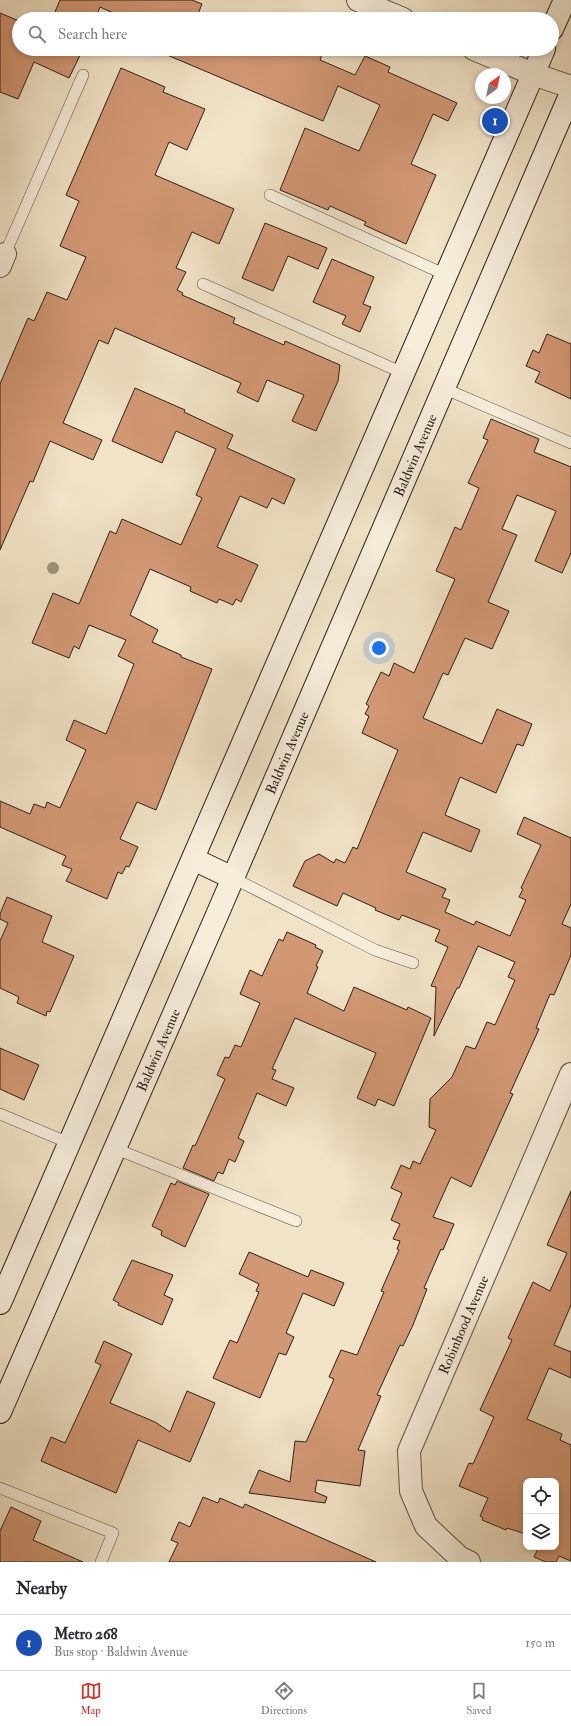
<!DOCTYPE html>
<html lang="en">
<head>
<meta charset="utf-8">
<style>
	body { margin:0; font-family:"IM FELL Double Pica",serif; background:#f7f7f7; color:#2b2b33 }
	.controls { position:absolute; right:12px; bottom:12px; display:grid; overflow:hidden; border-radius:8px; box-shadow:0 2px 6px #0003 }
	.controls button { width:36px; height:36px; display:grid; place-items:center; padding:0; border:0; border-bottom:1px solid #e1e1e2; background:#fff; color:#2b2b33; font:20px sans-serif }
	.compass { position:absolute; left:475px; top:68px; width:36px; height:36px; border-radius:50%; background:#fff; box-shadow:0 2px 6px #0003; rotate:33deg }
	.you { position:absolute; left:379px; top:648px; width:14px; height:14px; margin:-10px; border:3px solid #fff; border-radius:50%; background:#1a73e8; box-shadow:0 0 0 6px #1a73e833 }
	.badge { display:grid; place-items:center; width:26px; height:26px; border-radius:50%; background:#d93025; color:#fff; font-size:13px; font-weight:700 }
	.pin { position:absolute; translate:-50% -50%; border:2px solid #fff; box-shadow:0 1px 4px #0006 }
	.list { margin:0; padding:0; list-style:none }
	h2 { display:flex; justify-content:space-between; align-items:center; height:52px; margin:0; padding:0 16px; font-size:17px }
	h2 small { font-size:13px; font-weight:400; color:#7c7c81 }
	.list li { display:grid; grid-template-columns:26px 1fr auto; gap:12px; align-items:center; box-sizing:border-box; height:56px; padding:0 16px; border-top:1px solid #e1e1e2 }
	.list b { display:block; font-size:15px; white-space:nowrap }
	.list p { margin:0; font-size:13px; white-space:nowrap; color:#7c7c81 }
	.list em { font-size:13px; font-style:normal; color:#7c7c81 }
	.icon { flex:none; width:22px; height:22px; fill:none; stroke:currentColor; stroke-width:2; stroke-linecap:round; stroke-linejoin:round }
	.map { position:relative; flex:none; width:571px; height:1562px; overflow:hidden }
	.search { position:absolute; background:#fff; box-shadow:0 2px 6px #0003; left:12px; right:12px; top:12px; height:44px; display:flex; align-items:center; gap:10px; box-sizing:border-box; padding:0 14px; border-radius:22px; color:#7c7c81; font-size:15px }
	.sheet { height:108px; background:#fff }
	nav { display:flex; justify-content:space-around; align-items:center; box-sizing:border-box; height:56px; border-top:1px solid #e1e1e2; background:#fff; font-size:11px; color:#7c7c81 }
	nav a { display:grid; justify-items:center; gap:2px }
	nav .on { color:#d93025 }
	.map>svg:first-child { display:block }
</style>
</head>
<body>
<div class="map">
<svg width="571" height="1562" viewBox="0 0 571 1562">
	<rect width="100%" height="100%" fill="#f1e3c7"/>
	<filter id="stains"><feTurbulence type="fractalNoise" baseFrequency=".005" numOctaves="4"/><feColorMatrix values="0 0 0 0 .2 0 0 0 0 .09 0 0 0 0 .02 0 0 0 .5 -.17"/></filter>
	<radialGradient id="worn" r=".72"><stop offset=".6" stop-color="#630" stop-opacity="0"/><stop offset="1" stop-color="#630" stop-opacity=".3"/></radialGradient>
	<path fill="#d29874" stroke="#2b2017" d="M60,0H192L202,4L196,19H127L100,7L95,19H52Z
		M0,13L19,21V49H83L69,78L34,62L18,99L0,92Z
		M153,49H324L320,60L355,75L365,56L390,67L388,72L457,103L448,121L433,114L411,164L436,175L406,244L364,225L366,222L330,206L328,210L280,190L305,128L359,151L380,105L338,86L323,121Z
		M121,68L165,87L163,92L205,109L187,150L169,142L155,175L234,209L219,244L192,232L176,268L186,272L177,290L183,293L182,295L235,318L233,323L284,345L285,341L340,365L338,381L316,431L292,421L304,395L267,380L258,402L237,392L241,383L115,328L108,344L99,340L63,423L102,440L93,460L50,441L33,482L30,481L0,550V384L28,318L34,321L47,292L67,300L86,257L60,246L79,201L66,195Z
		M265,223L327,248L318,269L288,256L273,291L242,278Z
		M332,259L374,277L363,304L371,307L360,332L342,324L346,316L313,302Z
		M547,334L571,344V399L535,382L540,372L526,366L533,350L539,353Z
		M135,388L185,410L184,412L233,435L227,448L295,479L284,504L272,498L267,508L240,496L217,547L258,565L241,602L236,599L233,605L219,599L217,603L190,591L191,587L150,569L130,615L158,630L152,642L181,655V657L212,669L156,810L137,802L120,839L138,847L129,867L126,866L122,874L118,872L107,899L66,881L72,869L62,865L66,856L0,827V801L30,814L34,804L45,808L47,802L60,808L86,750L66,740L74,720L106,734L134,664L118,656L126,640L89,625L79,649L74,646L69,658L32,643L53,593L79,604L110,531L116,534L122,519L181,545L202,498L196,495L216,449L176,431L162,463L112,441Z
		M491,419L539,439L534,452L571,467V553L562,573L535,561L556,511L517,495L502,529L517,535L488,602L509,611L492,649L465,638L448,675L443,673L423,718L482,744L497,709L532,724L523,746L517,744L496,793L460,777L445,815L480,830L471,852L423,832L406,872L446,889L442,897L450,900L445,912L474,925L476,921L510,936L526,900L519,897L523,889L521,888L541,845L517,834L524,817L571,838V904L562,924L571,928V955L554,995L550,994L536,1028L539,1029L510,1093L513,1094L471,1187L451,1177L433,1217L454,1224L443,1250L441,1249L424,1288L427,1289L413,1325L403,1346L400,1345L377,1395L381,1396L358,1450L365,1451L360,1486L317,1480L315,1492L327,1497L325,1503L249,1493L259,1470L290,1482L295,1441L306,1442L334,1379L329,1377L341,1350L357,1355L384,1292L381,1291L399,1250L397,1249L400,1241L393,1239L400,1224L391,1220L402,1193L391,1188L401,1165L410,1169L413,1161L420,1164L436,1130L429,1127L430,1099L452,1077L466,1046L475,1049L487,1022L495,1025L515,980L508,977L515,962L478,946L459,988H457L434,1036L436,987L431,986L448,947L435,941L440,930L402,915L399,920L375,910L376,908L343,893L337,906L293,886L305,861L319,854L334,863L336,859L345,863L353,847L357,849L379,796L398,750L362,733L369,716L365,714L369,706L366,704L381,672L389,676L394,663L414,673L455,579L436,571L455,527L461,530L479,488L468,483L488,440L483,438Z
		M7,897L52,916L42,942L74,956L50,1012L47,1011L46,1016L17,1003L19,997L0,988V941L8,923L0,919V914Z
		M287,932L316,945L315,947L323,951L316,966L318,967L307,993L344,1011L354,987L407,1010L408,1007L431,1018L394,1106L378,1099L375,1106L357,1098L376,1053L295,1018L272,1069L276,1070L272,1079L294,1088L286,1106L257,1093L238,1138L244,1141L235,1162L229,1159L223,1174L218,1172L214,1181L183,1168L193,1145L195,1146L225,1079L217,1075L225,1057L229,1058L235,1045L241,1047L260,1003L240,994L250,970L262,976L279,939L283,941Z
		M0,1048L39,1065L24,1100L0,1089Z
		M177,1181L209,1194L185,1247L161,1235L162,1231L152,1226L171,1183L175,1185Z
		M571,1191V1305L554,1345L571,1352V1378L549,1368L527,1419L562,1434L560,1440L571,1445V1561L559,1556L556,1562H546L534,1557L539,1547H556V1481H526V1534L507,1528L506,1530L482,1520L483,1518L480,1516L488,1498L459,1486L469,1463L473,1464L494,1417L480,1410L512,1340L508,1338L533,1282L550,1291L567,1253L547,1245Z
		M249,1252L308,1277L311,1270L344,1283L334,1306L303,1293L286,1333L294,1337L286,1355L279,1353L260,1398L213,1378L230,1340L237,1343L259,1292L256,1291L259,1284L239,1274Z
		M132,1260L173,1275L164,1295L173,1299L162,1325L118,1305L119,1303L113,1300Z
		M104,1341L132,1354L110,1403L155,1422L170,1432L187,1391L215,1403L190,1462L138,1440L116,1493L41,1461L51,1437L65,1443L101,1365L95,1362Z
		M203,1497L218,1503L220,1498L243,1508L245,1504L376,1562H169L178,1543L171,1540L179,1522L190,1527Z
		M11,1507L41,1521L33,1540L83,1562H0V1531Z"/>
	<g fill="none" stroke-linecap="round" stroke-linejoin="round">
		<g stroke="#5c5143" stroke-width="12">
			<path id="service" d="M270,195L446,275
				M5,254L83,75
				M203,284L403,373
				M443,388L571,443
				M233,878L375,950L413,963
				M0,1114L69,1143
				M116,1149L296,1221
				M0,1488L113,1533L101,1562"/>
		</g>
		<g stroke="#5c5143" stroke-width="24">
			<g id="minor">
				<path d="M0,266L5,254"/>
				<path id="s1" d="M469,1562L459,1557L426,1526L411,1491L409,1451L571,1074"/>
			</g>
		</g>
		<g stroke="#5c5143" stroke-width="24">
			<path id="tertiary" d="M358,0L403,19
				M474,49L533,74L571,87"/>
		</g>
		<g stroke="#2b2017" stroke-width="24">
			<g id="secondary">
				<path d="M552,29L565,0"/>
				<path d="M193,859L233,878"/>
				<path d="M0,1303L544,49"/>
				<path id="s2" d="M0,1412L217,915L571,93"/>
			</g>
		</g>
		<use href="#service" stroke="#f6eddb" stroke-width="11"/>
		<use href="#minor" stroke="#f6eddb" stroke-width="22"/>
		<use href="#tertiary" stroke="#f6eddb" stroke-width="22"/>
		<use href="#secondary" stroke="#f6eddb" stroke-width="22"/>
	</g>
	<circle fill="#9b937c" cx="53" cy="568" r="6"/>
	<g text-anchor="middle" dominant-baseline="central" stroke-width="3" stroke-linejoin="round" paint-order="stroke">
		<g font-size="14" fill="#2b2017" stroke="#f6eddb">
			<text stroke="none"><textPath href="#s2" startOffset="1043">Baldwin Avenue</textPath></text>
			<text stroke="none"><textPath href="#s2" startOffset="719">Baldwin Avenue</textPath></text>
			<text stroke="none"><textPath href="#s2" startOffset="395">Baldwin Avenue</textPath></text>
			<text stroke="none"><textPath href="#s1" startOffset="272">Robinhood Avenue</textPath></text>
		</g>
	</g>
	<rect width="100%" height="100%" filter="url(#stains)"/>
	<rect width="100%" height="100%" fill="url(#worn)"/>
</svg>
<div class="controls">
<button><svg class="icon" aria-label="locate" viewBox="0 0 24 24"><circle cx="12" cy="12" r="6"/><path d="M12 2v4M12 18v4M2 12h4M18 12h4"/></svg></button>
<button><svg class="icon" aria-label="layers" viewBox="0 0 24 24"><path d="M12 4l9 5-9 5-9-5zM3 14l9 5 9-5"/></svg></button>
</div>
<svg class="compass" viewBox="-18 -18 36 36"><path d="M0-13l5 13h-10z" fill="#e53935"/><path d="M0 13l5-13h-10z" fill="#7c7c81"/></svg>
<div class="you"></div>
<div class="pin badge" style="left:495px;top:121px;background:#1a4fb4">1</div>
<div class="search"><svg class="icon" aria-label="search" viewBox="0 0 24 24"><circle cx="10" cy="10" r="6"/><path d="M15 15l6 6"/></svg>Search here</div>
</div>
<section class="sheet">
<h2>Nearby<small></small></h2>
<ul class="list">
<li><span class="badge" style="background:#1a4fb4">1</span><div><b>Metro 268</b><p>Bus stop · Baldwin Avenue</p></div><em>150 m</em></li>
</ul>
</section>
<nav>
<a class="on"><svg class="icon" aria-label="map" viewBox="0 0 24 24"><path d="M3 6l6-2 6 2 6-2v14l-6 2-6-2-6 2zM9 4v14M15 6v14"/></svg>Map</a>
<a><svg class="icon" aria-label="directions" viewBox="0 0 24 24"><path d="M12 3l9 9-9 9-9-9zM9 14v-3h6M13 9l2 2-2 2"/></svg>Directions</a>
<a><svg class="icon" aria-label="saved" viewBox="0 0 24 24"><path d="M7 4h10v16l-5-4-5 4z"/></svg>Saved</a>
</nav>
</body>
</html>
